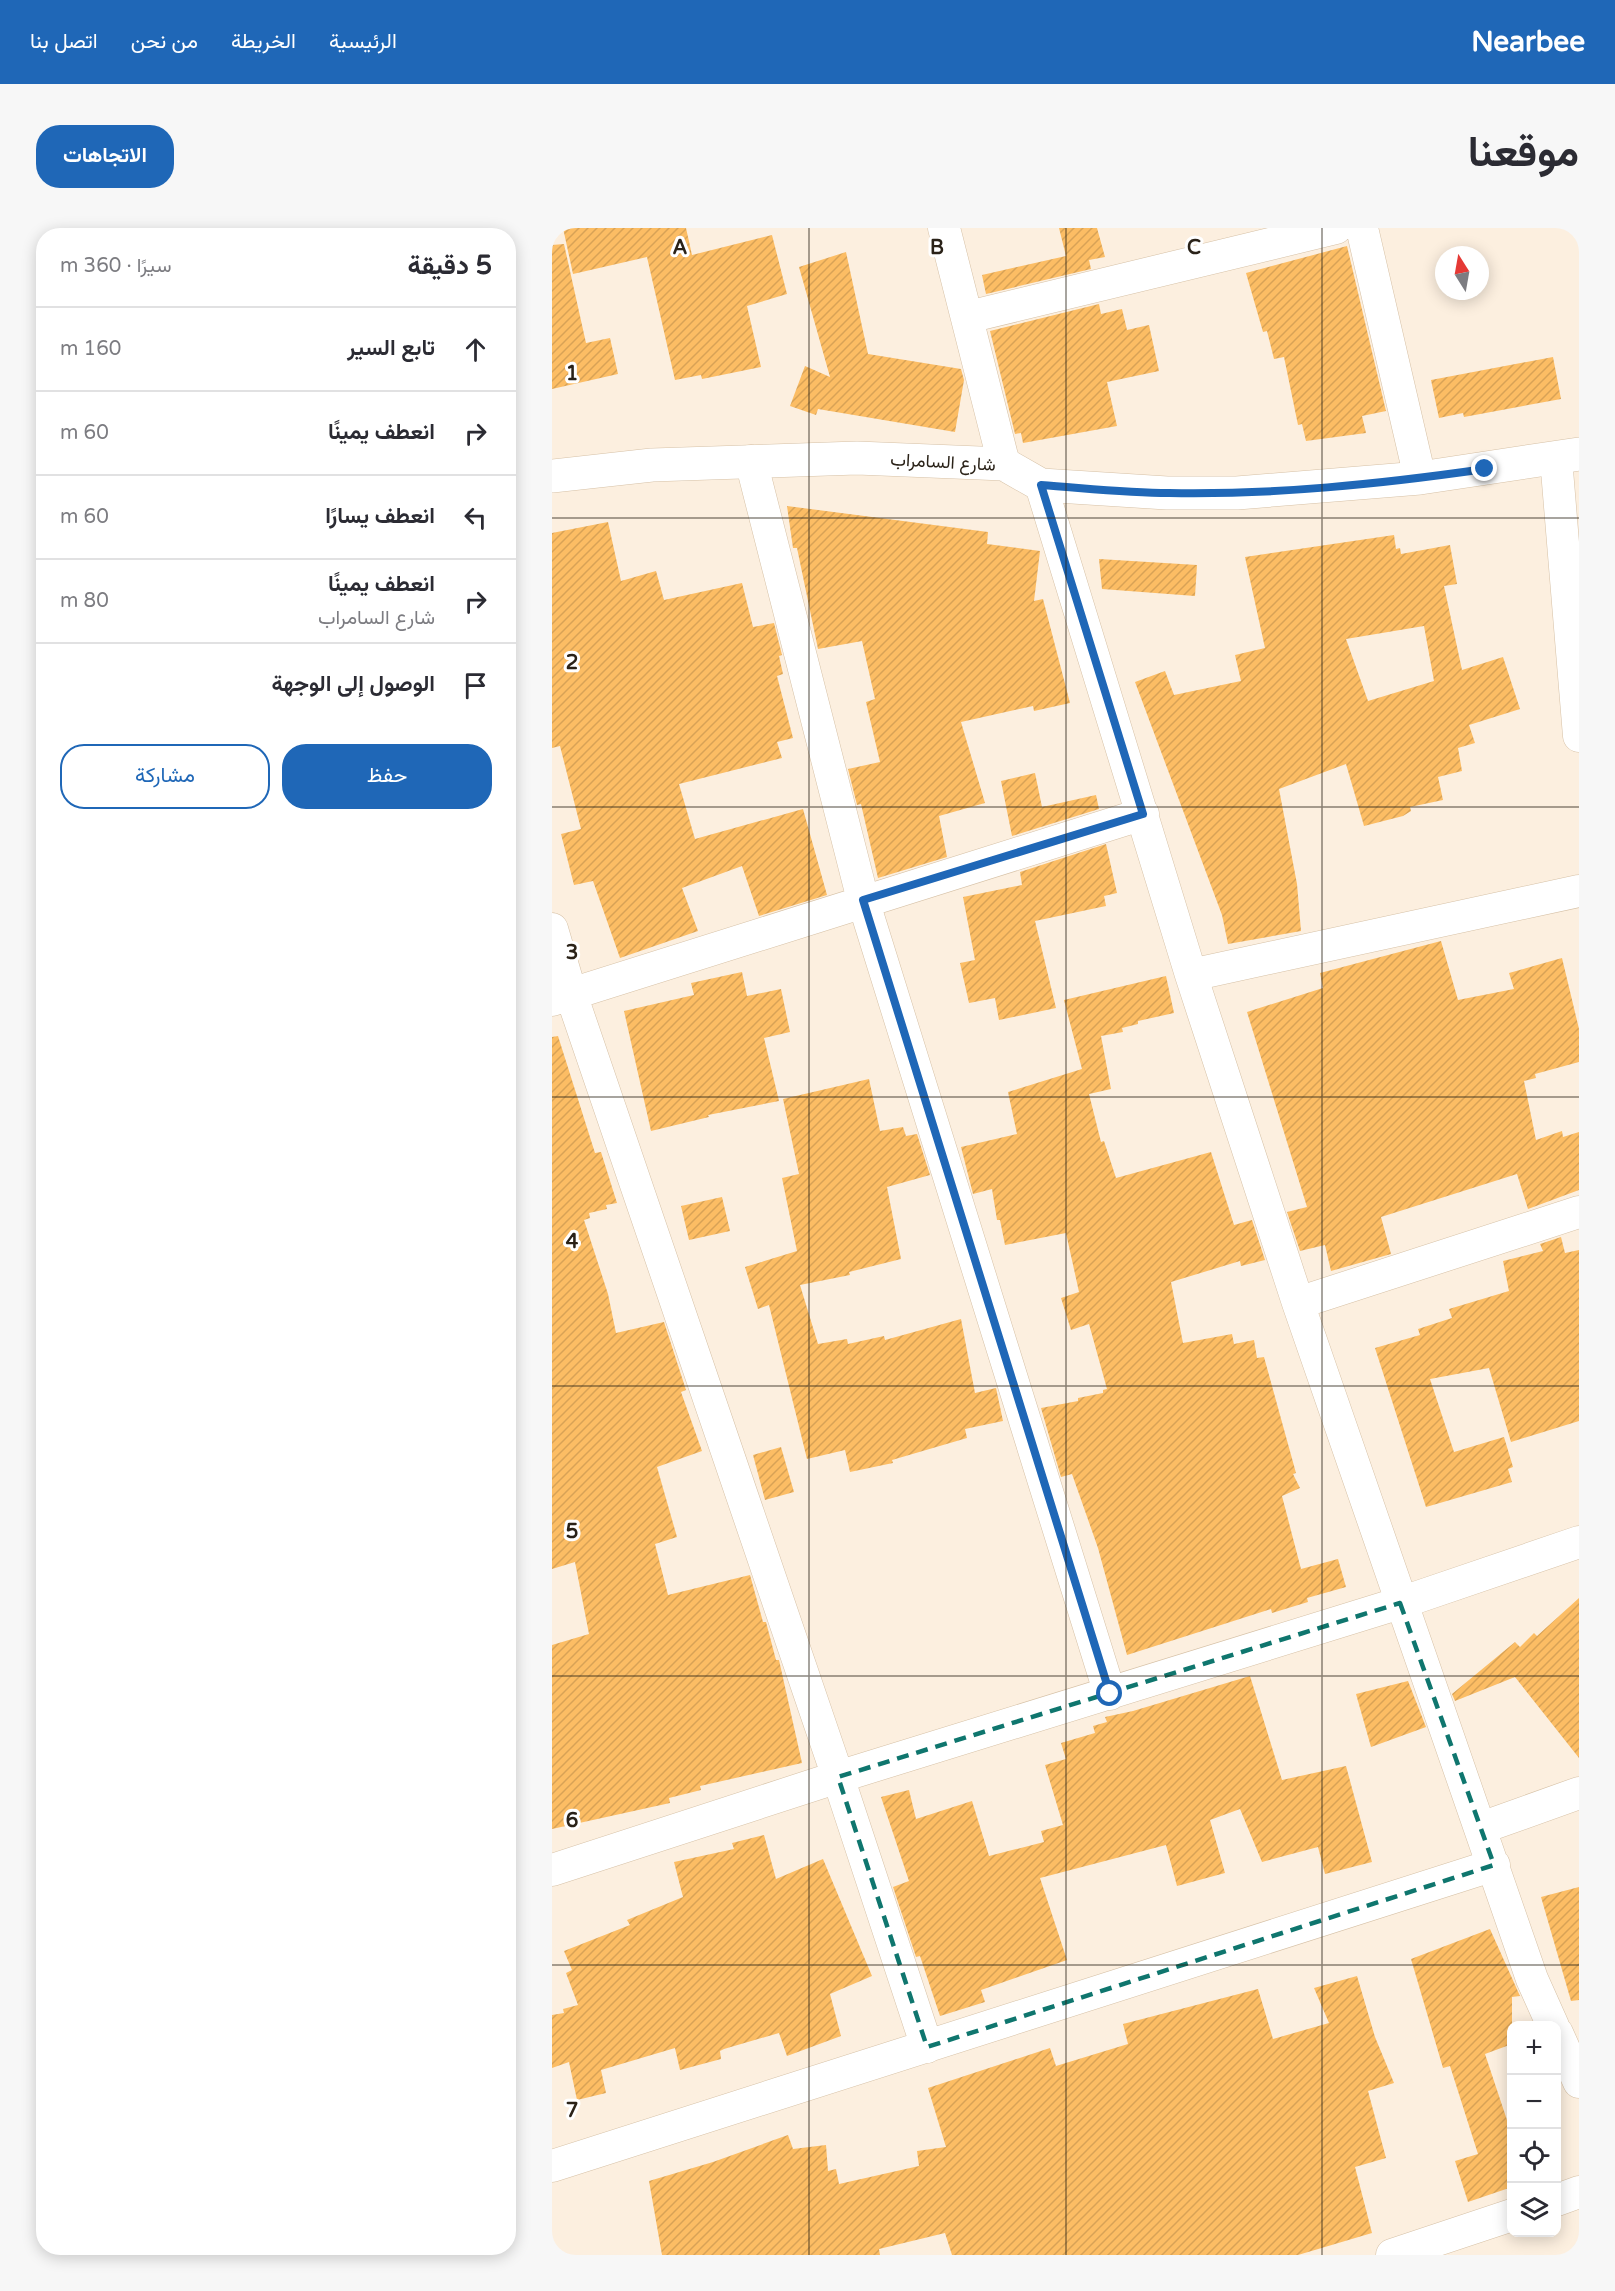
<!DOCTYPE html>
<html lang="ar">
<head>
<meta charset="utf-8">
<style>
	body { margin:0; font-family:"Varela Round",Vazirmatn,sans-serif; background:#f7f7f7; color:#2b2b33; direction:rtl }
	.controls { position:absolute; right:18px; bottom:18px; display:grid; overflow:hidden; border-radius:12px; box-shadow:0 3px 15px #0003 }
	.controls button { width:54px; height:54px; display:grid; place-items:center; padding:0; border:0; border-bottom:2px solid #e1e1e2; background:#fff; color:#2b2b33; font:30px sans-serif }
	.compass { position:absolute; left:883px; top:18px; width:54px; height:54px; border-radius:50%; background:#fff; box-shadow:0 3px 15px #0003; rotate:349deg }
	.stop { position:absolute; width:18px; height:18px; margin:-14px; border:4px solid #1f67b7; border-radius:50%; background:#fff }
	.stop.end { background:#1f67b7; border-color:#fff; box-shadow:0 2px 6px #0008 }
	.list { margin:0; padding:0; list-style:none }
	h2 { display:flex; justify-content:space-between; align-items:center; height:78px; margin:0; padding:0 24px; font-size:26px }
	h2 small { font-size:20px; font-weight:400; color:#7c7c81 }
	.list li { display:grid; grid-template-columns:39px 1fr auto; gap:18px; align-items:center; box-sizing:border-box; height:84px; padding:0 24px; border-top:2px solid #e1e1e2 }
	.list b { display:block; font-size:22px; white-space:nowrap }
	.list p { margin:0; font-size:20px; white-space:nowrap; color:#7c7c81 }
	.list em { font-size:20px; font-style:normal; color:#7c7c81 }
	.actions { display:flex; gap:12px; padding:18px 24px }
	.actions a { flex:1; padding:14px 0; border:2px solid #1f67b7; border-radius:24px; text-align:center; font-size:21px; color:#1f67b7 }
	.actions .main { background:#1f67b7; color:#fff }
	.icon { flex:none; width:33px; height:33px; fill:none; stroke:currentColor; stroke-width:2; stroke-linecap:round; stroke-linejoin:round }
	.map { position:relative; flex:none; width:1027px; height:2027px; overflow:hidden; direction:ltr; border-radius:24px }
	header { display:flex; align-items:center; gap:36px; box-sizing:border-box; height:84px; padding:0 30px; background:#1f67b7; color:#fff }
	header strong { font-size:28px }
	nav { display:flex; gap:33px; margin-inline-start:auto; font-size:21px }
	.intro { display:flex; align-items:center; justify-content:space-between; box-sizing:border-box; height:144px; padding:0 36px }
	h1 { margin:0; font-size:42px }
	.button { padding:15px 27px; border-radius:24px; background:#1f67b7; color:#fff; font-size:21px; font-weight:700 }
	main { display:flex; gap:36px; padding:0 36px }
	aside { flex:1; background:#fff; border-radius:24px; box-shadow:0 3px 15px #0003 }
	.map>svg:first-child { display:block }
</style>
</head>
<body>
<header>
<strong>Nearbee</strong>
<nav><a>الرئيسية</a><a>الخريطة</a><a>من نحن</a><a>اتصل بنا</a></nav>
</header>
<div class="intro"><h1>موقعنا</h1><a class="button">الاتجاهات</a></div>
<main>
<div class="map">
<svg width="1027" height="2027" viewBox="0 0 1027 2027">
	<defs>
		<pattern id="building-hatch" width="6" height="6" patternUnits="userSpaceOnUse" patternTransform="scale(1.5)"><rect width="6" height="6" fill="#fcbd64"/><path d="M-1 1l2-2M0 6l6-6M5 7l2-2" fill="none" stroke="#d8a256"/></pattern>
	</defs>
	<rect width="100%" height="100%" fill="#fcefdf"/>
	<path fill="url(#building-hatch)" fill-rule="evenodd" d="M11,0H134L140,27L220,7L235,66L195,78L209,139L150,151L149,147L123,152L95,29L21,46Z
		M507,0H545L553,29L537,32L539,41L434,66L430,47L514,28Z
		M12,16L34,115L58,110L66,146L0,161V17Z
		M795,18L834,183L810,188L814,205L754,213L750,196L746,197L732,129L722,131L715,103L711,104L694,45Z
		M294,24L316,126L409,141L412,152L403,204L266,181L264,187L238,178L253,138L278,149L247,39Z
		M547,76L549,86L570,81L575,102L597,97L607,143L555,154L565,198L471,215L469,205L463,206L438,103Z
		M1001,129L1009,171L912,189L911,185L887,190L879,152Z
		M235,278L436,304L435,316L488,323L482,373L491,371L518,475L482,483L481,478L409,494L433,575L387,588L395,629L326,650L309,576L305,577L296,541L328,534L314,474L323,471L310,413L266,421L245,320H241Z
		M56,294L69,353L104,343L112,372L190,355L201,399L222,395L230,427L227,428L231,446L225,448L241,510L225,514L230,530L127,556L143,611L251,581L275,667L207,688L190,638L130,660L146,703L68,730L41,653L22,657L9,606L29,601L8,518L0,520V305Z
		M842,307L844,321L848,320L849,326L898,317L905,356L892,358L910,442L951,429L968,481L917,497L923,515L906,520L910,543L886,549L891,572L858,579L859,583L851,588L812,598L794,536L727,561L745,656L749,703L676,716L670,687L583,454L613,443L622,467L689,453L683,427L713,420L693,329ZM872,398L882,453L816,473L794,411Z
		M547,331L645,337L643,368L550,361Z
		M483,545L490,579L544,567L547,581L460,608L449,553Z
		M554,616L565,665L552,668L554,678L483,693L504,780L447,792L443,770L417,775L408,735L423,732L411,669L470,657L468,644Z
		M889,713L906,772L962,761L957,745L1010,730L1027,801V834L983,846L984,850L972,853L984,912L1010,903L1011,909L1027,904V962L976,981L965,946L829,989L839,1026L779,1043L773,1017L748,1023L735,984L755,979L695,784L771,760L768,745Z
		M190,744L195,768L229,761L238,804L212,810L227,873L156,887L157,889L99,903L72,783L142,767L139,755Z
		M614,748L622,785L586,793V796L570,800L571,804L549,808L559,861L537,866L549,914L552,913L564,950L659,924L682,997L700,992L713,1032L689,1038L688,1033L619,1054L631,1115L680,1106L682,1116L702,1112L705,1130L712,1129L744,1245L741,1246L748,1260L730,1268L749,1341L786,1331L794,1359L755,1370L756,1374L720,1385L719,1381L575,1427L546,1320L520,1246L509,1249L489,1180L526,1173V1170L551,1165V1162L555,1161L537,1096L519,1102L509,1070L527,1064L514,1005L453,1017L448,992H445L440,961L421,966L409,919L465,906L456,864L530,841L512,772Z
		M6,808L43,925L49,924L65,975L54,977L55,981L37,985L38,990L32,992L56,1066L64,1105L112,1094L134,1162L129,1164L150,1223L105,1239L125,1309L103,1316L116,1367L198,1347L211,1394H214L224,1432H227L250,1535L148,1558L149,1562L117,1570L118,1575L0,1601V1417L37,1406L23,1334L0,1341V809Z
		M317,851L328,903L351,899L354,908L365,906L378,947L335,959L349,1031L297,1044L298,1047L248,1057L266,1116L295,1111L296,1116L332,1108L333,1112L409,1091L423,1165L444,1160L451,1193L413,1201L415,1210L340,1232L341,1235L298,1244L293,1222L255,1231L217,1077L206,1081L193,1039L245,1023L230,950L247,946L231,871Z
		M170,969L178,1003L137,1012L129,978Z
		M1009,1009L1013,1025L1027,1022V1193L959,1214L937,1140L878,1151L902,1224L952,1209L961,1239L956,1241L960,1254L874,1279L823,1120L868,1107L866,1101L900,1090L897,1081L957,1063L951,1033L991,1023L988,1016Z
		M229,1219L242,1264L213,1272L201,1227Z
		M1027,1370V1530L963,1449L903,1473L900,1466L963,1414L968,1419L982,1405L985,1408Z
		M698,1448L730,1552L794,1538L820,1634L773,1646L766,1619L710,1634L688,1581L658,1592L673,1645L625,1658L614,1617L488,1650L515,1732L429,1762L433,1774L388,1788L368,1728L364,1729L341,1659L357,1653L329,1569L357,1562L364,1591L420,1573L437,1628L492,1614L489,1603L511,1597L493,1537L514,1531L509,1515L543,1505L541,1498L555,1494L553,1489L581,1483Z
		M856,1453L874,1499L819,1519L804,1466Z
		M212,1607L224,1651L271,1631L320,1748L278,1766L289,1808L235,1828L227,1805L172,1821L168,1823L169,1831L128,1842L123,1820L49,1842L54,1865L25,1872L17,1834L0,1840V1787L12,1785L11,1781L26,1777L14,1745L20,1742L12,1723L78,1697L75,1692L131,1669L122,1634L182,1621L180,1615Z
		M1027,1659V1772L1019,1773L989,1669Z
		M938,1701L968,1768L960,1769V1816L933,1826L960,1907V1959L916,1974L903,1933L926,1926L898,1838L891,1840L859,1731Z
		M805,1748L823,1809L842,1855L816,1863L834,1930L803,1939L820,2005L746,2027H400L393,2005L327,2021L328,2027H110L97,1953L161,1934L236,1907L241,1921L274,1917L276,1943L284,1941L287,1956L367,1938L365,1923L394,1919L376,1860L498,1820L504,1838L576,1816L571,1796L706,1761L721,1811L777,1795L762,1760Z"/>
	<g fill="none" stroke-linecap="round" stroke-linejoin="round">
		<g stroke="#d6c1a6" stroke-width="33">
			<path id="minor" d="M392,0L452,236
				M810,0L868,250
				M416,89L784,0
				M1004,230L1027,508
				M199,233L311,672L558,1466
				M489,257L639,747L746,1075L980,1751L1001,1798
				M0,701L19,766L286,1549L375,1819
				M639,747L1027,663
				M0,772L591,586
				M746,1075L1027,984
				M929,1600L1027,1565
				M0,1642L286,1549L848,1375L1027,1314
				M1005,1805L1027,1854
				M0,1938L942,1637
				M1005,1972L1027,1964
				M840,2027L960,1987"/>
		</g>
		<g stroke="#d6c1a6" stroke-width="34">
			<path id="tertiary" d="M0,248L100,237L305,230L452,236L489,257L615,265H685L868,250L1027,226"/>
		</g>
		<use href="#minor" stroke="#fff" stroke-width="32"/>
		<use href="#tertiary" stroke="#fff" stroke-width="33"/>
	</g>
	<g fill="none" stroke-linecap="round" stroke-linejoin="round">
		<path stroke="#1f67b7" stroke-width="8" d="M558,1466L311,672L591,586L489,257C532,260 575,265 617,265C723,267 828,256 933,241"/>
	</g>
	<path fill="none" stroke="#0f766e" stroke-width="4.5" stroke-dasharray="12 8" stroke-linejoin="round" d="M848,1375L942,1637L375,1819L286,1549Z"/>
	<path fill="none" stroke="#2a2218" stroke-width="1.5" stroke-opacity="0.55" d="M257,0V2027M514,0V2027M770,0V2027M0,290H1027M0,579H1027M0,869H1027M0,1158H1027M0,1448H1027M0,1737H1027"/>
	<g text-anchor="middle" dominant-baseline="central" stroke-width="6" stroke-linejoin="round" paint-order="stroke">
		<g font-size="18" fill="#2a2218" stroke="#fff">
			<text transform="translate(391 234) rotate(3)">شارع السامراب</text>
		</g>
	</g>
	<g font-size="20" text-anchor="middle" font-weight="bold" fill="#2a2218" stroke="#fff" stroke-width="6" stroke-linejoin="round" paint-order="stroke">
		<text x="128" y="26">A</text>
		<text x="385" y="26">B</text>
		<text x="642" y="26">C</text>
		<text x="20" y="152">1</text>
		<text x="20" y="441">2</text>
		<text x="20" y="731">3</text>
		<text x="20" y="1020">4</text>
		<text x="20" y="1310">5</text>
		<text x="20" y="1599">6</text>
		<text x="20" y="1889">7</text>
	</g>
</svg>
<div class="controls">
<button>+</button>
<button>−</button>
<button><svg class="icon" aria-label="locate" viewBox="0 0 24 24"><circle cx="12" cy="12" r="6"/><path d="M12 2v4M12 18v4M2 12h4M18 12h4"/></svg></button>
<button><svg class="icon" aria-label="layers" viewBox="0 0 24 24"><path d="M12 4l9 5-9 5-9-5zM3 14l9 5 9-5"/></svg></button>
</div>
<svg class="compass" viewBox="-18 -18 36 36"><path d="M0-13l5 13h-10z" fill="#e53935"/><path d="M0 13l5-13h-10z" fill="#7c7c81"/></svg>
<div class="stop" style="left:558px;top:1466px"></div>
<div class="stop end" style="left:933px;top:241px"></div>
</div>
<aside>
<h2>5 دقيقة<small>سيرًا · 360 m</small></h2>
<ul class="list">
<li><svg class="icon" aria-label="ahead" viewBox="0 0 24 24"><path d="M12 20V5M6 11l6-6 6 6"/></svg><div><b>تابع السير</b></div><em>160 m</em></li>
<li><svg class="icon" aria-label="right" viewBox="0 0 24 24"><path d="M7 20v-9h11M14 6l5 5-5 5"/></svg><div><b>انعطف يمينًا</b></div><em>60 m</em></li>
<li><svg class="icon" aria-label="left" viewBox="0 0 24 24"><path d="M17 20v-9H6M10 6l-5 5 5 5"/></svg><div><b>انعطف يسارًا</b></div><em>60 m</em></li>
<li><svg class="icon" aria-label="right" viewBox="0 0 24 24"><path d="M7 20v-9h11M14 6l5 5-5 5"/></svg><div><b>انعطف يمينًا</b><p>شارع السامراب</p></div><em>80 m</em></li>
<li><svg class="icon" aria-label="arrive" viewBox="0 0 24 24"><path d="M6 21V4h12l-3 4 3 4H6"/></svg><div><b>الوصول إلى الوجهة</b></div></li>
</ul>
<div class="actions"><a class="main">حفظ</a><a>مشاركة</a></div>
</aside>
</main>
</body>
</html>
